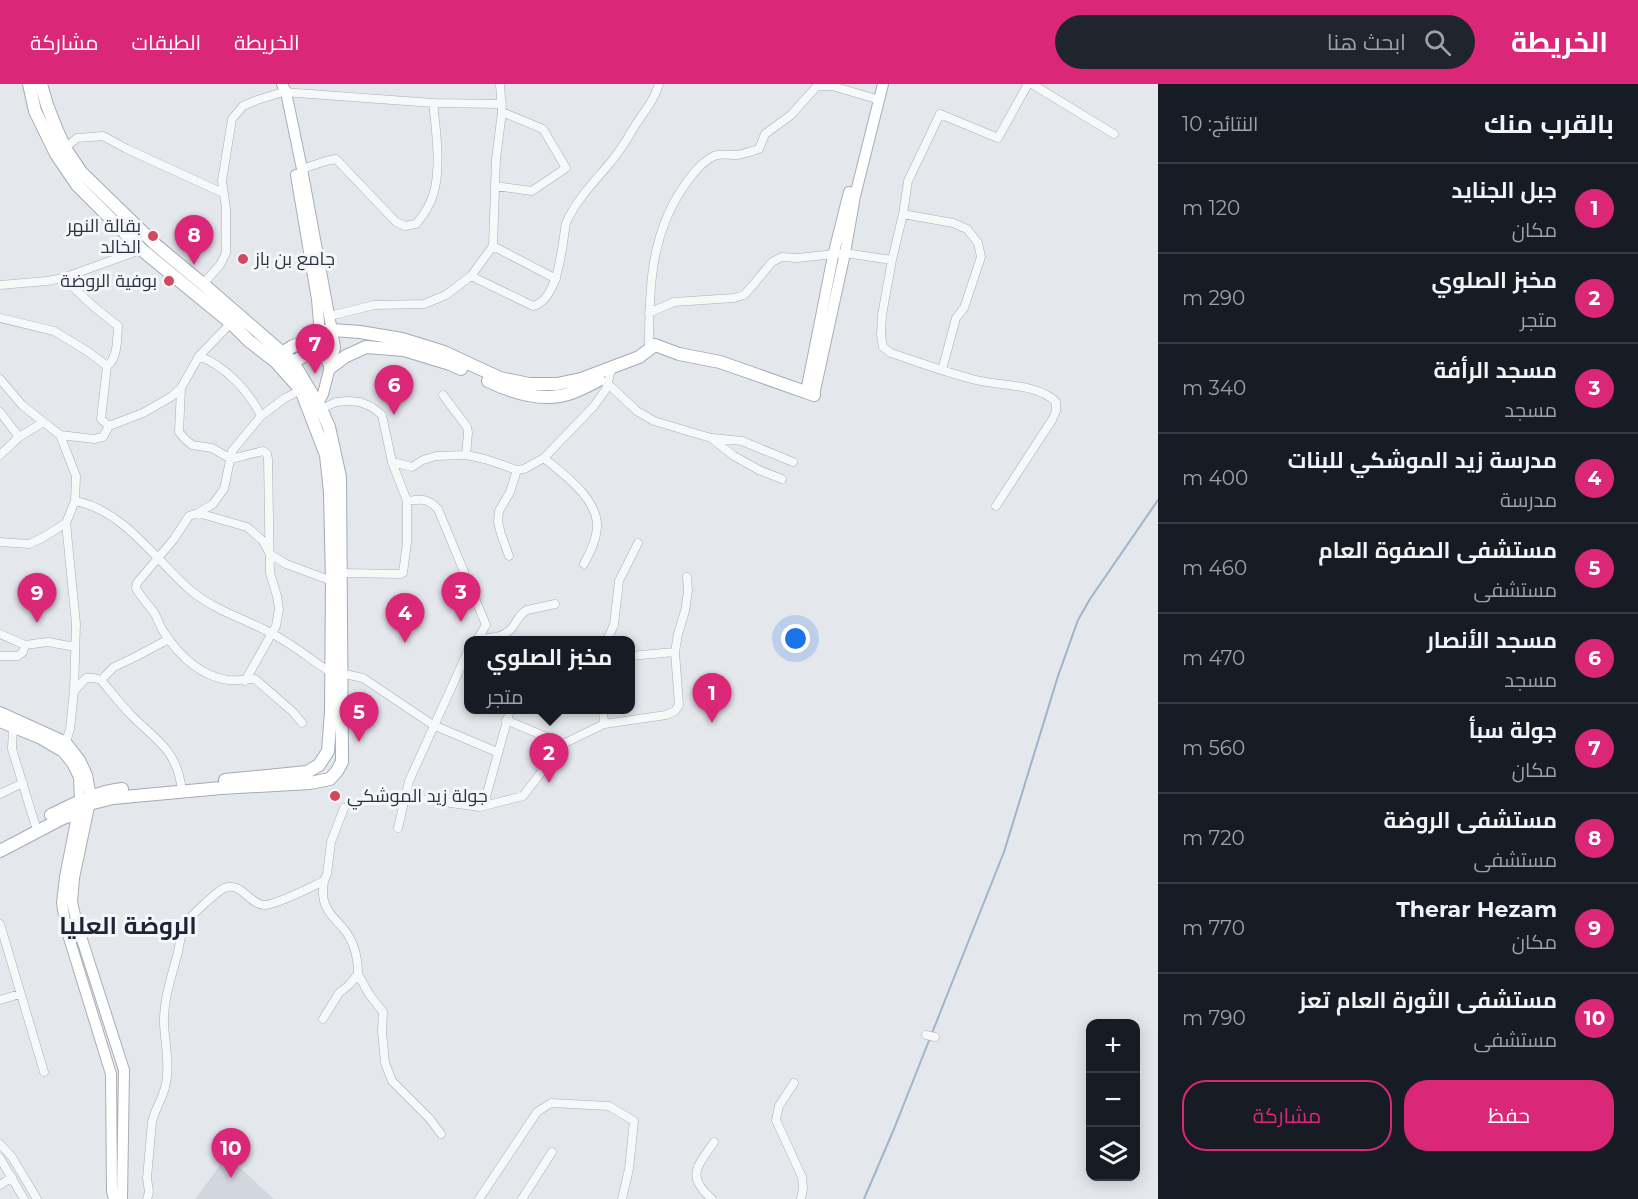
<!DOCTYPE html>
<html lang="ar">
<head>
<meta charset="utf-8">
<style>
	body { margin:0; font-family:Montserrat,Cairo,sans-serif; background:#20242c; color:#f1f3f6; direction:rtl }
	.controls { position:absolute; right:18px; bottom:18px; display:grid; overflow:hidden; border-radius:12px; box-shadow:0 3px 15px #0003 }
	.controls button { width:54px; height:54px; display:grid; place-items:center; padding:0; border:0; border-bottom:2px solid #363941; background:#171b24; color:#f1f3f6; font:30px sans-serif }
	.you { position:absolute; left:796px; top:555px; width:21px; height:21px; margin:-15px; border:4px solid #fff; border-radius:50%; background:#1a73e8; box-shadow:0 0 0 9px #1a73e833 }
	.badge { display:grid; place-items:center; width:39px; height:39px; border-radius:50%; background:#db2777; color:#fff; font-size:20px; font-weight:700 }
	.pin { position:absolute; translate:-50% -50px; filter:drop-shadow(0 2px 3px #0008) }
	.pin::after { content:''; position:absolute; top:32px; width:21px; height:18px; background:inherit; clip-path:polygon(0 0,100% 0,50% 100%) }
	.popup { position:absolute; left:464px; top:552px; width:171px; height:78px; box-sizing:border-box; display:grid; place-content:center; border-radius:12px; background:#171b24; filter:drop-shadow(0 2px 4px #0005); font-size:20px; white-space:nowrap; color:#9ea1a6 }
	.popup b { font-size:22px; color:#f1f3f6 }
	.popup::after { content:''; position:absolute; left:50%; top:100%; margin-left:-12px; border:12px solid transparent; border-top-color:#171b24 }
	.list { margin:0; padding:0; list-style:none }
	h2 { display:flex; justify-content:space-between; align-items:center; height:78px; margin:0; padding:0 24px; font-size:26px }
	h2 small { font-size:20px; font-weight:400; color:#9ea1a6 }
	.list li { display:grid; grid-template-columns:39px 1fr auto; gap:18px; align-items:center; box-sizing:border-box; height:90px; padding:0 24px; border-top:2px solid #363941 }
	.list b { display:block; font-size:22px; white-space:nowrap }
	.list p { margin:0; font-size:20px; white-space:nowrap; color:#9ea1a6 }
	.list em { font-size:20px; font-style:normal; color:#9ea1a6 }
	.actions { display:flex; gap:12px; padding:18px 24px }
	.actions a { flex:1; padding:14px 0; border:2px solid #db2777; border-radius:24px; text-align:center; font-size:21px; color:#db2777 }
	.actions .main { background:#db2777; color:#fff }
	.icon { flex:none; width:33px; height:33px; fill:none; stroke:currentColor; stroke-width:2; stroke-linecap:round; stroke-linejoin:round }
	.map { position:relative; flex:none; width:1158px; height:1115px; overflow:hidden; direction:ltr }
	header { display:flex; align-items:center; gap:36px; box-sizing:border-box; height:84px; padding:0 30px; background:#db2777; color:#fff }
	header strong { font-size:28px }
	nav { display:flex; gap:33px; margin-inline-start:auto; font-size:21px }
	.search { width:420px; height:54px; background:#20242c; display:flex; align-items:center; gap:15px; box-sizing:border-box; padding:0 21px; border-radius:33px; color:#9ea1a6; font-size:22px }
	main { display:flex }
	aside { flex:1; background:#171b24 }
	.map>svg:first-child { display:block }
</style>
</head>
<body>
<header>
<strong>الخريطة</strong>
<div class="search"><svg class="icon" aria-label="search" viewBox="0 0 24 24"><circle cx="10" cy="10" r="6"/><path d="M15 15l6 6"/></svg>ابحث هنا</div>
<nav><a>الخريطة</a><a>الطبقات</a><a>مشاركة</a></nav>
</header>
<main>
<aside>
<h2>بالقرب منك<small>النتائج: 10</small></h2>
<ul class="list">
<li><span class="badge">1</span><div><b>جبل الجنايد</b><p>مكان</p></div><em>120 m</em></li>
<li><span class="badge">2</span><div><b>مخبز الصلوي</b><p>متجر</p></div><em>290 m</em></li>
<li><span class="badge">3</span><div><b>مسجد الرأفة</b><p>مسجد</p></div><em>340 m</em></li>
<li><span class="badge">4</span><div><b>مدرسة زيد الموشكي للبنات</b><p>مدرسة</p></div><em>400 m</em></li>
<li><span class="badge">5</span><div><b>مستشفى الصفوة العام</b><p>مستشفى</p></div><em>460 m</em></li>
<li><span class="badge">6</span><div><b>مسجد الأنصار</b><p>مسجد</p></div><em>470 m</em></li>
<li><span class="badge">7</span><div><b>جولة سبأ</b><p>مكان</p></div><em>560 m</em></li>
<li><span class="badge">8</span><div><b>مستشفى الروضة</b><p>مستشفى</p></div><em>720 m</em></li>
<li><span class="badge">9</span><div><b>Therar Hezam</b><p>مكان</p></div><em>770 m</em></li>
<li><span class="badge">10</span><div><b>مستشفى الثورة العام تعز</b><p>مستشفى</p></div><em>790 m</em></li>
</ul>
<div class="actions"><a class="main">حفظ</a><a>مشاركة</a></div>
</aside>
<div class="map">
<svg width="1158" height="1115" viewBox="0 0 1158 1115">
	<rect width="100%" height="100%" fill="#e4e7ec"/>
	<path fill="#d2d6de" d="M227,1072L274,1115H195Z"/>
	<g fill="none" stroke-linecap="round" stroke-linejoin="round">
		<path stroke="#9fb4cc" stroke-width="2" d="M932,949L1004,768L1058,592L1078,536L1090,515L1158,416
			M864,1115L894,1045L930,954"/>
		<g stroke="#a9aeb7" stroke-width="9">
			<path id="street" d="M1032,0L1114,50
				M65,64L77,54L103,52L127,65L223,109
				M302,85L326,77L336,75L396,138L405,142L416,140C423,132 431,119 434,108C441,83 436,45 433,19
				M495,102L532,107L566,84L543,45L502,28
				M903,130L953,139L967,145L978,159L981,173L964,224L956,234L942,286
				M493,162L556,195
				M471,192L533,222C559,216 562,161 566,139C576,116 595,97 610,79C620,67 628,54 636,40C645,27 654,16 659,0
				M63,194L94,223L118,242C117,255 118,274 107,282L101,335L109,342
				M203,200L220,181L226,169V124L222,97L232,35L243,22L257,16L283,8L433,19L502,20
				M0,201L47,197L63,194L143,165
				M649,229L674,218L734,214L744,211L753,201L772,178L782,173L797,174L845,169L892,176
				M330,232L374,221L424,220L446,211L471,192L493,162L496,75L502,28L500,0
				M0,234L54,247L87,267L107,282
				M649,264C649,207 650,153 682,105C691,92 700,79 714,72C721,69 729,71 737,71C744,70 752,67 759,65L765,50L791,31L817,2H832L873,14
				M199,272C225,282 249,307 261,332
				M0,295L22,321L60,351L76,392L75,417L66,439L76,540L74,607L70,645L66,658
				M608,300L637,327L654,337L711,354L734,372L759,386L782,395
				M181,304L179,348L184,354L192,361L212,364L231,375L263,367L267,370L268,375L270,489L277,512L279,525L276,542L245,597
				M301,306L285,314L261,332L232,367L224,405L213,420L198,429L189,432L174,455L137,499L136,504C141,514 149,521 155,530C158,536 160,542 163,547C178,570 200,592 228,596C237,597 246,595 255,595L293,628L302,639
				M443,311L467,343L468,349L466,371
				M321,325L336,318L348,317L360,318L372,323L382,331L392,378L407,417V459L403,489L401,490L341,489
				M0,328L19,353
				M60,351L94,355L103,353L109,342L143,329L171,313L181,304L199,272L231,239
				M712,354L742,357L793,378
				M0,371L19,353L42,339
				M544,374C563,390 599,415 597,444C596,457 590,468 584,480
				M392,378L412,383L423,376L436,372L466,371L485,375L517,386L524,385L544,374L594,322L606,305L612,283
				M75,417C123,426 154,474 189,505C212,525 242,534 269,548C291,559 310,575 330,588
				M407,417C422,415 427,414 438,425L486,541L477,556
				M996,422L1052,336L1056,327V318C1036,298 998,303 972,295C945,288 918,278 891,269L883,263L881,251L882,231L892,176L903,130L908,97L940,30L998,54L1028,0
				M198,429L247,443L263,457L270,470L286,480L332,497
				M0,458L29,460L42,454L66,439
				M509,472L501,450L498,438L499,427L510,408L517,386
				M0,550L25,561
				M479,555C490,554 502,554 511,545C517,538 518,531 527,526L555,520
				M607,556L614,541L619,497L638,459
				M0,572H18L23,568L25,561L48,558L75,563
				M630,572L675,568
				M340,589L363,594L433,641L497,668
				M101,596C111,608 121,621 132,632C155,655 175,665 181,700
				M74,607L86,594H94L101,596L114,583L135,573L169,555
				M603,626L604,640
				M506,636L563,660
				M13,643L12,665L35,740
				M0,710L23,699
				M406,714L429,716L480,723L523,712L563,660L604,640L666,631L675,627L679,621L675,568L678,550L685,527L688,507L687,493
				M480,723L484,720L510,626
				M398,744L409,697L468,567
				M0,840L44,988
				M358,890L369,910L383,928L382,947L385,979L392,997L430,1035L441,1050
				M0,916L20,910
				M323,935L339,909L349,901L358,890C358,874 354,857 343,844C335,835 327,828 324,817C322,810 323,803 324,797
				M926,951L935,953
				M794,999L779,1022L776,1036L802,1093L803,1104L801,1115
				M0,1060L12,1073L37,1115
				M0,1074L24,1115
				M0,1101L12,1093
				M147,1115L149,1108L147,1094L152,1038C155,1024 164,1013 166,999C170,980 165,959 164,940C163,916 172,891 178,868C180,859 181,846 187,838C191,831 217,808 224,804C241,797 249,820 264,821C277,821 311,803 324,797L327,790L331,758L344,724
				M479,1115L537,1028L551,1019L609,1022L634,1037L629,1085L622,1115
				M522,1115L552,1068
				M712,1115C685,1092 698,1082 714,1058"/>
		</g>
		<g stroke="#a9aeb7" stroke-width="12">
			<path id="secondary" d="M282,0L286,8L302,85L335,263L323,310L315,325
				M296,91L317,215L321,263L330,284
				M806,308L833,172L849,108
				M814,311L845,169L855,112L883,0
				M0,628L66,658L80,676L87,691L91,713L74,794L72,818L77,840L124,986L122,1115
				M0,638L41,655L63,668L72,679L79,693L80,717L65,793L62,819L66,844L111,990L112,1107L114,1115"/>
		</g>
		<g stroke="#a3abb8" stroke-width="14">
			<path id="primary" d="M29,0L35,27L56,70L77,101L142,166L231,239L249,257L276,278L301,306L326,371L330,408L332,497L331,628L328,667L319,681L307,688L225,696
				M279,273L282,269L293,262L310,256L326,247L332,246L360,248L402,255L444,268L500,294L529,300H557L581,295L639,273L655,261L679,270L720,278L814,311
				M290,282L293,278L321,263
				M330,284L346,272L366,263L404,266L450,280L461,285
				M488,297C509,307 537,316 560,312C574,310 587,302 599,296
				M51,731C74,720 96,708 122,705
				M0,767L63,734L78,729L89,720L113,714L221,704L310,699L330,695L337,687L342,678L340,393L329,343L321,325L293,278L203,200L156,161L81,88L65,64L56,44L47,21L41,0"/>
		</g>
		<use href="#street" stroke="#f7f8fa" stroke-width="8"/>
		<use href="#secondary" stroke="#fff" stroke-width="10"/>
		<use href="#primary" stroke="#fff" stroke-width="12"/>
	</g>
	<g fill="#d1495b" stroke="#f4f6f9" stroke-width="2">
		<circle cx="153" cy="152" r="6"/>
		<circle cx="243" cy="175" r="6"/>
		<circle cx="169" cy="197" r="6"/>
		<circle cx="335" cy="712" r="6"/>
	</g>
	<g text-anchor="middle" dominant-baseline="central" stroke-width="6" stroke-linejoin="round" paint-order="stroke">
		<g font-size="18" fill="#2b3445" stroke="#f4f6f9" text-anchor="end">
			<text x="141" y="142">بقالة النهر<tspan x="141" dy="21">الخالد</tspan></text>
			<text x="255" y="175" text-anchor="start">جامع بن باز</text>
			<text x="157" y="197">بوفية الروضة</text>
			<text x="347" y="712" text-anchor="start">جولة زيد الموشكي</text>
		</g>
		<g font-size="24" font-weight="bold" fill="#1d2536" stroke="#f4f6f9">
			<text x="128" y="841">الروضة العليا</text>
		</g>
	</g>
</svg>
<div class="controls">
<button>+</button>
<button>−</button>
<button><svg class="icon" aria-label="layers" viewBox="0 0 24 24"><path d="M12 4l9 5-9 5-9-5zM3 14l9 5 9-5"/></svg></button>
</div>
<div class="you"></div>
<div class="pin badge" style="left:712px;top:639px">1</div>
<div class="pin badge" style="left:549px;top:699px">2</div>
<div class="popup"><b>مخبز الصلوي</b>متجر</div>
<div class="pin badge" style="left:461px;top:538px">3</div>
<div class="pin badge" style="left:405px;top:559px">4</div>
<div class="pin badge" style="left:359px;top:658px">5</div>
<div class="pin badge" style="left:394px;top:331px">6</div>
<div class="pin badge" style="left:315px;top:290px">7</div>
<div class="pin badge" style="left:194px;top:181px">8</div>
<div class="pin badge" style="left:37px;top:539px">9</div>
<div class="pin badge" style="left:231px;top:1094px">10</div>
</div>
</main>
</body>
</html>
